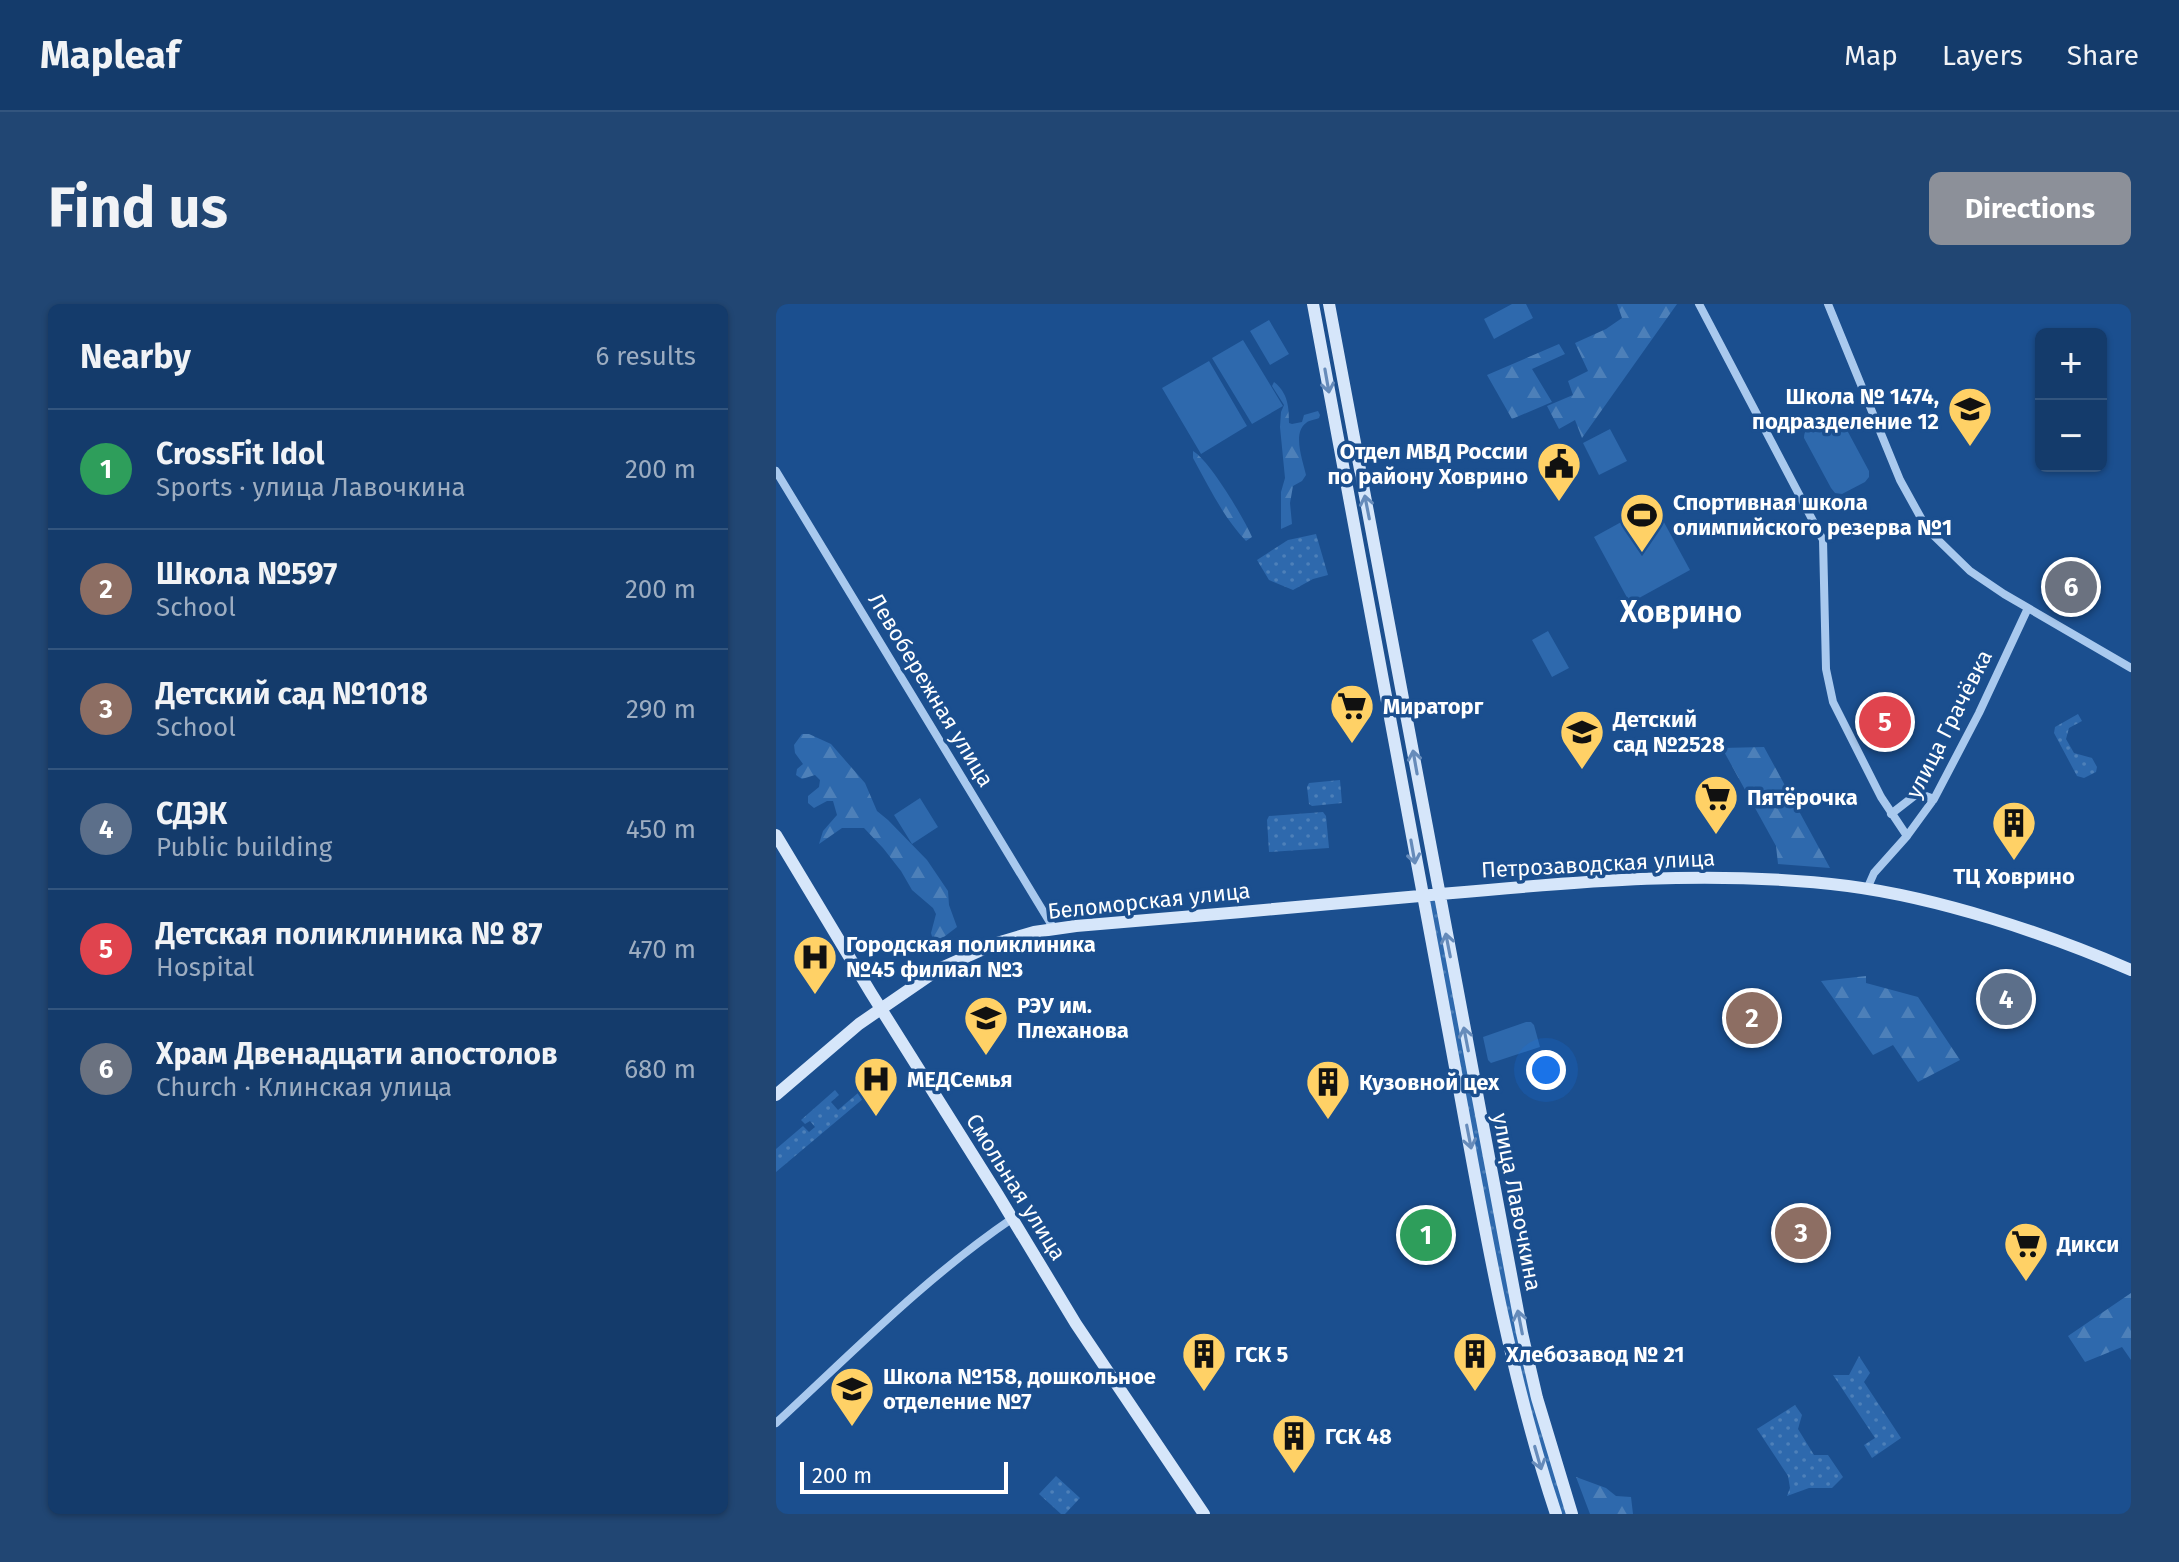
<!DOCTYPE html>
<html lang="en">
<head>
<meta charset="utf-8">
<style>
	body { margin:0; font-family:"Fira Sans",sans-serif; background:#214673; color:#f1f3f6 }
	.controls { position:absolute; right:24px; top:24px; display:grid; overflow:hidden; border-radius:12px; box-shadow:0 2px 6px #0004 }
	.controls button { width:72px; height:72px; display:grid; place-items:center; padding:0; border:0; border-bottom:2px solid #33557e; background:#143b6b; color:#f1f3f6; font:40px sans-serif }
	.scale { position:absolute; left:24px; bottom:20px; width:208px; box-sizing:border-box; padding-left:8px; border:4px solid #fff; border-top:0; font-size:22px; line-height:28px; white-space:nowrap; color:#fff; -webkit-text-stroke:6px #1b4f8f; paint-order:stroke }
	.you { position:absolute; left:770px; top:766px; width:28px; height:28px; margin:-20px; border:6px solid #fff; border-radius:50%; background:#1a73e8; box-shadow:0 0 0 12px #1a73e833 }
	.badge { display:grid; place-items:center; width:52px; height:52px; border-radius:50%; background:#8c9099; color:#fff; font-size:26px; font-weight:700 }
	.pin { position:absolute; translate:-50% -50%; border:4px solid #fff; box-shadow:0 2px 8px #0006 }
	.list { margin:0; padding:0; list-style:none }
	h2 { display:flex; justify-content:space-between; align-items:center; height:104px; margin:0; padding:0 32px; font-size:34px }
	h2 small { font-size:26px; font-weight:400; color:#9dadc1 }
	.list li { display:grid; grid-template-columns:52px 1fr auto; gap:24px; align-items:center; box-sizing:border-box; height:120px; padding:0 32px; border-top:2px solid #33557e }
	.list b { display:block; font-size:30px; white-space:nowrap }
	.list p { margin:0; font-size:26px; white-space:nowrap; color:#9dadc1 }
	.list em { font-size:26px; font-style:normal; color:#9dadc1 }
	.map { position:relative; flex:none; width:1355px; height:1210px; overflow:hidden; border-radius:12px }
	header { display:flex; align-items:center; gap:48px; box-sizing:border-box; height:112px; padding:0 40px; background:#143b6b; border-bottom:2px solid #33557e }
	header strong { font-size:38px }
	nav { display:flex; gap:44px; margin-inline-start:auto; font-size:28px }
	.intro { display:flex; align-items:center; justify-content:space-between; box-sizing:border-box; height:192px; padding:0 48px }
	h1 { margin:0; font-size:56px }
	.button { padding:20px 36px; border-radius:12px; background:#8c9099; color:#fff; font-size:28px; font-weight:700 }
	main { display:flex; gap:48px; padding:0 48px }
	aside { flex:1; background:#143b6b; border-radius:12px; box-shadow:0 2px 6px #0004 }
	.map>svg:first-child { display:block }
</style>
</head>
<body>
<header>
<strong>Mapleaf</strong>
<nav><a>Map</a><a>Layers</a><a>Share</a></nav>
</header>
<div class="intro"><h1>Find us</h1><a class="button">Directions</a></div>
<main>
<aside>
<h2>Nearby<small>6 results</small></h2>
<ul class="list">
<li><span class="badge" style="background:#2e9e5b">1</span><div><b>CrossFit Idol</b><p>Sports · улица Лавочкина</p></div><em>200 m</em></li>
<li><span class="badge" style="background:#8d6e63">2</span><div><b>Школа №597</b><p>School</p></div><em>200 m</em></li>
<li><span class="badge" style="background:#8d6e63">3</span><div><b>Детский сад №1018</b><p>School</p></div><em>290 m</em></li>
<li><span class="badge" style="background:#5c6f8a">4</span><div><b>СДЭК</b><p>Public building</p></div><em>450 m</em></li>
<li><span class="badge" style="background:#e0444e">5</span><div><b>Детская поликлиника № 87</b><p>Hospital</p></div><em>470 m</em></li>
<li><span class="badge" style="background:#6b7280">6</span><div><b>Храм Двенадцати апостолов</b><p>Church · Клинская улица</p></div><em>680 m</em></li>
</ul>
</aside>
<div class="map">
<svg width="1355" height="1210" viewBox="0 0 1355 1210">
	<defs>
		<pattern id="green-dots" width="8" height="8" patternUnits="userSpaceOnUse" patternTransform="scale(2)"><rect width="8" height="8" fill="#2e69ad"/><path d="M2 2h.1M6 6h.1" fill="none" stroke="#4d80b9" stroke-width="1.8" stroke-linecap="round"/></pattern>
		<pattern id="forest-firs" width="22" height="20" patternUnits="userSpaceOnUse" patternTransform="scale(2)"><rect width="22" height="20" fill="#2e69ad"/><path d="M5 1l3.5 6h-7zM16 11l3.5 6h-7z" fill="#4d80b9"/></pattern>
	</defs>
	<rect width="100%" height="100%" fill="#1b4f8f"/>
	<path fill="url(#green-dots)" d="M540,230L552,271L537,275L517,286L493,276L481,256L512,236Z
		M1302,410L1306,417L1293,424L1290,435L1298,449L1316,454L1321,463L1320,468L1308,474L1301,472L1278,429L1279,423Z
		M564,476L566,499L536,502L533,500L531,483L533,479Z
		M547,508L550,512L553,544L493,548L491,516L493,512Z
		M663,590L746,1029L796,1210H780L747,1098L645,592Z
		M89,783L94,789L0,868V845L27,822L33,828L39,823L34,817L29,820L25,816L59,786L63,791L55,798L62,806Z
		M1083,1052L1094,1069L1088,1078L1125,1134L1096,1154L1088,1141L1099,1134L1057,1071H1073Z
		M1019,1101L1026,1111L1022,1125L1038,1151H1052L1067,1173L1056,1184H1033L1011,1192L1014,1184L1012,1172L981,1125Z
		M280,1172L304,1194L289,1210H285L263,1190Z"/>
	<path fill="url(#forest-firs)" d="M841,0H901L806,134L799,116L783,125L771,102L797,91L792,77L812,67L799,39L830,25L846,14Z
		M783,40L789,50L756,65L776,98L736,115L711,71Z
		M498,78C512,89 513,103 513,119L516,120L526,118L528,111L542,107L544,111L543,114C538,116 533,116 530,119C516,129 527,157 530,171L526,177L517,182L514,199L516,220L505,225V188L509,174L504,123L505,108L508,101L496,82Z
		M417,147C433,156 468,214 476,233L470,237C447,213 433,183 417,154Z
		M26,430H33L55,440L89,479L101,507L112,516L151,556L172,587L173,601L181,623L164,636H157L155,629L160,610L157,604L136,586L125,567L107,544L88,524H66L43,540L47,527L61,511L57,497H51L38,504L32,499V492L43,483L44,476L39,471L26,475L20,471L21,465L27,460L19,449L18,441Z
		M988,443L1054,564L1002,560L1000,542L946,444Z
		M1090,672V679L1142,693L1184,756L1142,778L1117,741L1097,751L1045,677Z
		M1355,989V1056L1346,1043L1309,1058L1292,1032Z
		M800,1173L830,1184L840,1192L855,1193L857,1210H814Z"/>
	<path fill="#2e69ad" d="M736,0H750L757,14L718,35L708,15Z
		M493,16L513,50L494,61L474,27Z
		M467,36L507,102L476,120L436,54Z
		M433,57L471,122L425,150L386,84Z
		M1058,110L1064,113L1093,167V173L1089,178L1066,190L1059,189L1055,184L1028,134C1028,120 1046,113 1058,110Z
		M834,125L851,157L823,171L807,139Z
		M878,200L914,266L854,299L818,233Z
		M772,327L793,364L776,373L756,336Z
		M144,494L162,523L136,540L118,511Z
		M750,718H755L758,721L764,743L715,759L712,756L707,733Z"/>
	<g fill="none" stroke-linecap="round" stroke-linejoin="round">
		<path stroke="#a9c9ee" stroke-width="8" d="M923,0L1047,236L1050,365L1057,398L1105,493L1131,532
			M1052,0L1124,176L1145,214L1157,231L1194,267L1228,290L1355,364
			M0,167L278,625
			M1115,510L1142,489L1158,495
			M1091,585L1098,569L1131,532L1158,495L1203,409L1252,304
			M0,1119C76,1049 150,973 237,914"/>
		<path stroke="#d6e6fa" stroke-width="12" d="M537,0C581,240 626,480 671,720C702,884 727,1051 780,1210
			M553,0L746,1029L761,1094L796,1210
			M0,531L95,689L222,891L300,1020L428,1210
			M0,791L83,720L163,665L221,639L258,628L300,622C415,612 529,603 644,592C787,579 928,564 1072,582C1163,594 1270,629 1355,666"/>
	</g>
	<defs><path id="oneway-shaft" d="M-6 0H5M1.5-3L5.5 0L1.5 3" fill="none" stroke-width="1.6" stroke-linecap="round" stroke-linejoin="round" transform="scale(2)"/></defs>
	<g stroke="#668bba">
		<use href="#oneway-shaft" transform="translate(551 77) rotate(80)"/>
		<use href="#oneway-shaft" transform="translate(591 203) rotate(-101)"/>
		<use href="#oneway-shaft" transform="translate(639 458) rotate(-100)"/>
		<use href="#oneway-shaft" transform="translate(637 548) rotate(80)"/>
		<use href="#oneway-shaft" transform="translate(672 641) rotate(-101)"/>
		<use href="#oneway-shaft" transform="translate(690 735) rotate(-101)"/>
		<use href="#oneway-shaft" transform="translate(693 833) rotate(79)"/>
		<use href="#oneway-shaft" transform="translate(744 1018) rotate(-101)"/>
		<use href="#oneway-shaft" transform="translate(762 1154) rotate(74)"/>
	</g>
	<defs>
		<g id="school-pin" transform="scale(2.3)"><path d="M0 17L-7.5 6A9.5 9.5 0 1 1 7.5 6Z" fill="#ffd166" stroke="#1b4f8f"/><path d="M0-5L7-2L0 1L-7-2ZM-4 1L0 2.5L4 1V4Q0 6-4 4Z" fill="#111"/></g>
		<g id="civic-pin" transform="scale(2.3)"><path d="M0 17L-7.5 6A9.5 9.5 0 1 1 7.5 6Z" fill="#ffd166" stroke="#1b4f8f"/><path d="M-.6-6.5H3V-4.5H.6V-3L4-1V1h2V6H-6V1h2V-1L-.6-3ZM-1.2 2.5V6h2.4V2.5Z" fill="#111"/></g>
		<g id="stadium-pin" transform="scale(2.3)"><path d="M0 17L-7.5 6A9.5 9.5 0 1 1 7.5 6Z" fill="#ffd166" stroke="#1b4f8f"/><path d="M0-5a6.5 5 0 1 0 0 10a6.5 5 0 1 0 0-10ZM-3.5-1.8h7v3.6h-7Z" fill="#111"/></g>
		<g id="supermarket-pin" transform="scale(2.3)"><path d="M0 17L-7.5 6A9.5 9.5 0 1 1 7.5 6Z" fill="#ffd166" stroke="#1b4f8f"/><path d="M-6-5.5h2.5l.6 2H6L4.5 2H-2.5L-4.4-4H-6ZM-1.5 3.2a1.3 1.3 0 1 0 .1 0ZM3 3.2a1.3 1.3 0 1 0 .1 0Z" fill="#111"/></g>
		<g id="building-pin" transform="scale(2.3)"><path d="M0 17L-7.5 6A9.5 9.5 0 1 1 7.5 6Z" fill="#ffd166" stroke="#1b4f8f"/><path d="M-4-6H4V6H1V3H-1V6H-4ZM-2.5-4.3h1.7v1.8h-1.7ZM.8-4.3h1.7v1.8H.8ZM-2.5-1h1.7V.8h-1.7ZM.8-1h1.7V.8H.8Z" fill="#111"/></g>
		<g id="hospital-pin" transform="scale(2.3)"><path d="M0 17L-7.5 6A9.5 9.5 0 1 1 7.5 6Z" fill="#ffd166" stroke="#1b4f8f"/><path d="M-5-5h3v3.5h4V-5h3V5h-3V1.5h-4V5h-3Z" fill="#111"/></g>
		<g id="university-pin" transform="scale(2.3)"><path d="M0 17L-7.5 6A9.5 9.5 0 1 1 7.5 6Z" fill="#ffd166" stroke="#1b4f8f"/><path d="M0-5L7-2L0 1L-7-2ZM-4 1L0 2.5L4 1V4Q0 6-4 4Z" fill="#111"/></g>
	</defs>
	<g fill-rule="evenodd">
		<use href="#school-pin" x="1194" y="105"/>
		<use href="#civic-pin" x="783" y="160"/>
		<use href="#stadium-pin" x="866" y="211"/>
		<use href="#supermarket-pin" x="576" y="402"/>
		<use href="#school-pin" x="806" y="428"/>
		<use href="#supermarket-pin" x="940" y="493"/>
		<use href="#building-pin" x="1238" y="519"/>
		<use href="#hospital-pin" x="39" y="653"/>
		<use href="#university-pin" x="210" y="714"/>
		<use href="#hospital-pin" x="100" y="775"/>
		<use href="#building-pin" x="552" y="778"/>
		<use href="#supermarket-pin" x="1250" y="940"/>
		<use href="#building-pin" x="428" y="1050"/>
		<use href="#building-pin" x="699" y="1050"/>
		<use href="#school-pin" x="76" y="1085"/>
		<use href="#building-pin" x="518" y="1132"/>
	</g>
	<g text-anchor="middle" dominant-baseline="central" stroke-width="7" stroke-linejoin="round" paint-order="stroke">
		<g font-size="22" font-weight="bold" fill="#fff" stroke="#1b4f8f" text-anchor="start">
			<text x="1163" y="92" text-anchor="end">Школа № 1474,<tspan x="1163" dy="25">подразделение 12</tspan></text>
			<text x="752" y="147" text-anchor="end">Отдел МВД России<tspan x="752" dy="25">по району Ховрино</tspan></text>
			<text x="897" y="198">Спортивная школа<tspan x="897" dy="25">олимпийского резерва №1</tspan></text>
			<text x="607" y="402">Мираторг</text>
			<text x="837" y="415">Детский<tspan x="837" dy="25">сад №2528</tspan></text>
			<text x="971" y="493">Пятёрочка</text>
			<text x="1238" y="572" text-anchor="middle">ТЦ Ховрино</text>
			<text x="70" y="640">Городская поликлиника<tspan x="70" dy="25">№45 филиал №3</tspan></text>
			<text x="241" y="701">РЭУ им.<tspan x="241" dy="25">Плеханова</tspan></text>
			<text x="131" y="775">МЕДСемья</text>
			<text x="583" y="778">Кузовной цех</text>
			<text x="1281" y="940">Дикси</text>
			<text x="459" y="1050">ГСК 5</text>
			<text x="730" y="1050">Хлебозавод № 21</text>
			<text x="107" y="1072">Школа №158, дошкольное<tspan x="107" dy="25">отделение №7</tspan></text>
			<text x="549" y="1132">ГСК 48</text>
		</g>
		<g font-size="22" fill="#fff" stroke="#1b4f8f">
			<text transform="translate(155 386) rotate(59)">Левобережная улица</text>
			<text transform="translate(1173 420) rotate(-63)">улица Грачёвка</text>
			<text transform="translate(822 560) rotate(-3)">Петрозаводская улица</text>
			<text transform="translate(373 597) rotate(-6)">Беломорская улица</text>
			<text transform="translate(240 883) rotate(58)">Смольная улица</text>
			<text transform="translate(741 898) rotate(79)">улица Лавочкина</text>
		</g>
		<g font-size="30" font-weight="bold" fill="#fff" stroke="#1b4f8f">
			<text x="905" y="308">Ховрино</text>
		</g>
	</g>
</svg>
<div class="controls">
<button>+</button>
<button>−</button>
</div>
<div class="scale">200 m</div>
<div class="you"></div>
<div class="pin badge" style="left:650px;top:931px;background:#2e9e5b">1</div>
<div class="pin badge" style="left:976px;top:714px;background:#8d6e63">2</div>
<div class="pin badge" style="left:1025px;top:929px;background:#8d6e63">3</div>
<div class="pin badge" style="left:1230px;top:695px;background:#5c6f8a">4</div>
<div class="pin badge" style="left:1109px;top:418px;background:#e0444e">5</div>
<div class="pin badge" style="left:1295px;top:283px;background:#6b7280">6</div>
</div>
</main>
</body>
</html>
